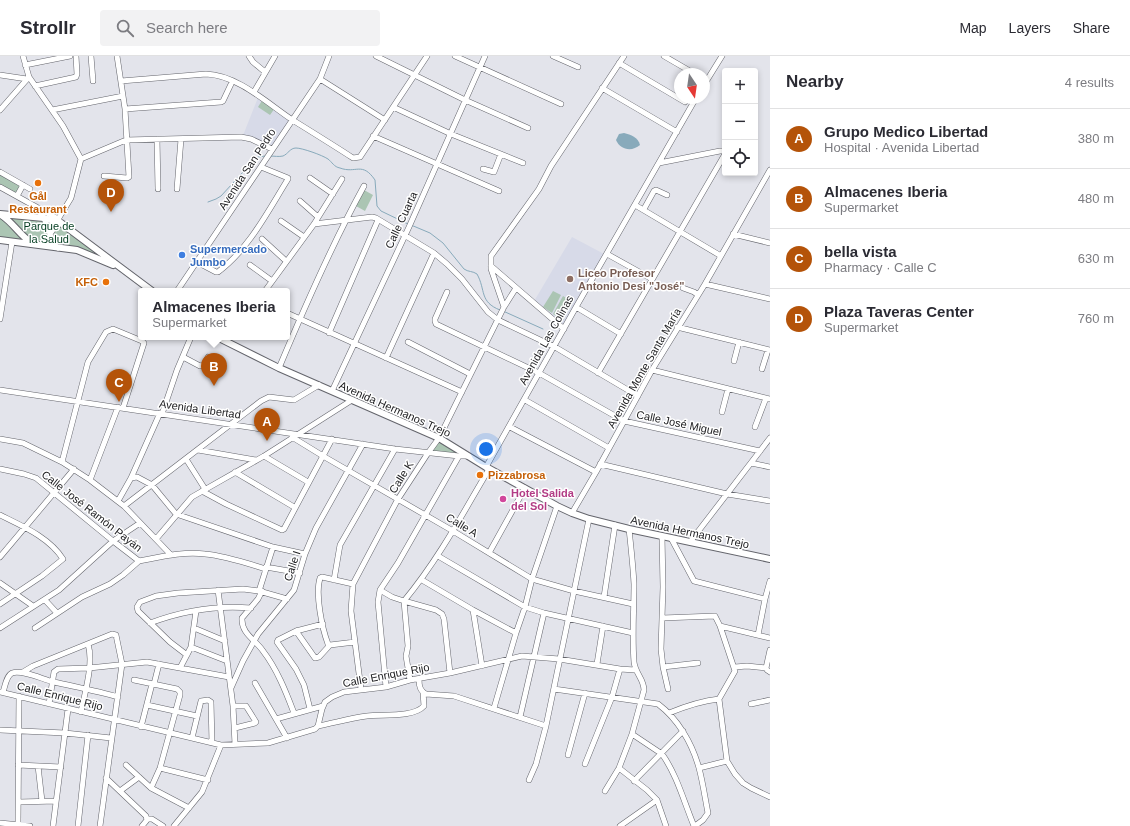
<!DOCTYPE html>
<html lang="en">
<head>
<meta charset="utf-8">
<style>
	body { margin:0; font-family:Arial,sans-serif; background:#f2f2f3; color:#2b2b33 }
	.controls { position:absolute; right:12px; top:12px; display:grid; overflow:hidden; border-radius:4px; box-shadow:0 2px 6px #0003 }
	.controls button { width:36px; height:36px; display:grid; place-items:center; padding:0; border:0; border-bottom:1px solid #e1e1e2; background:#fff; color:#2b2b33; font:20px sans-serif }
	.compass { position:absolute; left:674px; top:12px; width:36px; height:36px; border-radius:50%; background:#fff; box-shadow:0 2px 6px #0003; rotate:167deg }
	.you { position:absolute; left:486px; top:393px; width:14px; height:14px; margin:-10px; border:3px solid #fff; border-radius:50%; background:#1a73e8; box-shadow:0 0 0 6px #1a73e833 }
	.badge { display:grid; place-items:center; width:26px; height:26px; border-radius:50%; background:#b45309; color:#fff; font-size:13px; font-weight:700 }
	.pin { position:absolute; translate:-50% -33px; filter:drop-shadow(0 1px 2px #0008) }
	.pin::after { content:''; position:absolute; top:21px; width:14px; height:12px; background:inherit; clip-path:polygon(0 0,100% 0,50% 100%) }
	.popup { position:absolute; left:138px; top:232px; width:152px; height:52px; box-sizing:border-box; display:grid; place-content:center; border-radius:4px; background:#fff; filter:drop-shadow(0 1px 3px #0005); font-size:13px; white-space:nowrap; color:#7c7c81 }
	.popup b { font-size:15px; color:#2b2b33 }
	.popup::after { content:''; position:absolute; left:50%; top:100%; margin-left:-8px; border:8px solid transparent; border-top-color:#fff }
	.list { margin:0; padding:0; list-style:none }
	h2 { display:flex; justify-content:space-between; align-items:center; height:52px; margin:0; padding:0 16px; font-size:17px }
	h2 small { font-size:13px; font-weight:400; color:#7c7c81 }
	.list li { display:grid; grid-template-columns:26px 1fr auto; gap:12px; align-items:center; box-sizing:border-box; height:60px; padding:0 16px; border-top:1px solid #e1e1e2 }
	.list b { display:block; font-size:15px; white-space:nowrap }
	.list p { margin:0; font-size:13px; white-space:nowrap; color:#7c7c81 }
	.list em { font-size:13px; font-style:normal; color:#7c7c81 }
	.icon { flex:none; width:22px; height:22px; fill:none; stroke:currentColor; stroke-width:2; stroke-linecap:round; stroke-linejoin:round }
	.map { position:relative; flex:none; width:770px; height:770px; overflow:hidden }
	header { display:flex; align-items:center; gap:24px; box-sizing:border-box; height:56px; padding:0 20px; background:#fff; border-bottom:1px solid #e1e1e2 }
	header strong { font-size:19px }
	nav { display:flex; gap:22px; margin-inline-start:auto; font-size:14px }
	.search { width:280px; height:36px; background:#f2f2f3; display:flex; align-items:center; gap:10px; box-sizing:border-box; padding:0 14px; border-radius:4px; color:#7c7c81; font-size:15px }
	main { display:flex }
	aside { flex:1; background:#fff }
	.map>svg:first-child { display:block }
</style>
</head>
<body>
<header>
<strong>Strollr</strong>
<div class="search"><svg class="icon" aria-label="search" viewBox="0 0 24 24"><circle cx="10" cy="10" r="6"/><path d="M15 15l6 6"/></svg>Search here</div>
<nav><a>Map</a><a>Layers</a><a>Share</a></nav>
</header>
<main>
<div class="map">
<svg width="770" height="770" viewBox="0 0 770 770">
	<rect width="100%" height="100%" fill="#e3e4eb"/>
	<path fill="#d7dae8" d="M259,39L292,63L272,93L242,82Z
		M572,181L606,199L564,273L533,247Z"/>
	<path fill="#abc5b3" d="M263,43L275,52L270,59L258,51Z
		M0,116L23,129L17,140L0,131Z
		M364,134L373,139L365,155L356,150Z
		M36,151L122,212L91,199L0,184V158L44,162Z
		M553,235L561,239L552,257L543,251Z
		M563,240L573,246L563,264L553,258Z
		M439,382L469,400L428,397Z"/>
	<path fill="#8ab" d="M624,77C631,79 638,81 640,89C632,96 620,94 616,84L619,78Z"/>
	<g fill="none" stroke-linecap="round" stroke-linejoin="round">
		<path stroke="#8ab" stroke-width="1" d="M270,100C274,100 279,101 283,100C288,98 290,92 296,92C302,92 322,99 328,103C332,106 334,111 340,112C356,118 362,105 375,124L377,150L381,155L408,168
			M208,146L216,143L221,140L255,103L258,101L265,100
			M411,169L430,177L443,187L464,213C468,216 473,215 477,218C486,234 479,246 500,254
			M503,255L543,273"/>
		<g stroke="#64656c" stroke-width="6">
			<path id="minor" d="M23,0L29,21L63,70L81,103L71,142L57,165
				M91,0L93,25
				M249,0L253,6L265,16
				M376,0L465,44L528,72
				M455,0L561,48
				M553,0L578,11
				M664,0L695,18
				M619,7L685,46
				M25,9L70,0
				M0,19L27,23
				M320,23L385,64
				M121,25L206,18C237,19 266,46 291,63C312,76 333,89 353,102L360,101L427,0
				M704,29L722,0
				M35,30L76,21L77,18L76,0
				M602,32L677,76
				M254,36L275,0
				M393,51L451,78L523,107
				M125,53L221,46L223,45L232,26
				M0,54L29,21
				M52,54L123,40
				M373,80L499,135
				M157,83L158,133
				M81,103L126,84L241,81L251,83L272,93
				M483,113L494,116L501,98
				M0,116L30,133
				M104,120L127,122L129,121L125,53L117,0
				M310,122L333,138
				M0,131L58,163L61,167L54,172L50,178L53,187L58,192
				M177,133L181,83
				M17,140L23,129
				M300,145L318,161
				M635,149L721,200
				M36,152L44,162L50,178
				M644,153L654,135L656,134L667,139
				M281,165L304,181
				M314,168L372,161L376,162L434,197L447,208L462,223L488,256L498,264L555,291L638,340
				M733,178L770,187
				M262,183L286,205
				M607,198L652,223
				M197,206L216,216H218C249,193 268,155 288,123V122L261,111
				M250,209L272,225
				M491,210L564,273
				M705,228L770,243
				M683,232L694,236L698,239
				M177,235L320,23L329,0
				M265,235L314,168L342,123
				M447,236L435,263V265L436,268L539,317L624,365L760,395
				M504,251L491,213V200L539,133L551,110L624,0
				M576,251L621,278
				M287,257L462,336
				M0,263L12,186
				M677,271L770,294
				M329,277L378,164
				M408,286L470,318
				M183,301L200,310L204,309L208,301
				M386,302L434,197
				M734,305L739,286
				M279,312C305,250 332,188 364,130
				M762,313L768,294
				M652,314L770,343
				M598,317L725,98L724,95H720L659,107
				M0,334L395,393L459,400H468
				M332,335L409,171L485,0
				M525,344L609,392
				M722,356L728,333
				M162,358L177,314L191,281
				M510,371L596,416
				M755,371L766,342
				M292,381L323,400L453,475L532,523L574,535L633,548
				M0,383L23,387L62,406L90,424L124,450L171,499
				M198,394L256,404
				M264,400L308,426
				M186,403L205,433
				M62,406L88,306L106,276L113,273L142,285L144,287L123,352
				M751,407L770,411
				M600,408L727,438L770,445
				M486,411L576,251L696,42
				M0,413L24,418L36,422L113,485L139,505C160,501 184,495 205,498C226,500 246,507 266,513
				M235,416L294,451
				M131,422L160,357
				M90,424L118,351
				M202,435L226,448L282,474L284,473L332,383
				M118,445L131,422L137,421L152,429L176,458L273,491L305,498
				M124,450L261,345L269,341L294,344L319,329
				M572,457L596,416L652,314L705,228L770,114
				M0,459C22,470 49,481 63,503L42,520L0,548
				M662,480L663,531L661,593L663,611L668,633
				M671,482L694,525L765,543
				M156,483L192,441L264,400L352,344
				M690,486L770,382
				M489,497L525,432
				M438,500L525,551L544,557L633,577
				M0,501L74,413
				M266,511L300,517
				M334,524L340,489L395,393
				M422,524L473,554L516,577
				M0,527L33,550
				M353,528L322,521L320,522C315,538 322,572 328,588L330,589L355,586
				M218,534L233,650L235,688
				M380,534L392,541L404,545L436,554L442,558L444,563L450,617
				M259,535L273,491
				M262,535L258,543L242,562C241,578 256,584 263,595C277,613 286,636 294,657
				M604,541L615,469
				M45,544L57,557
				M473,554L482,610
				M662,562L715,560L720,570L735,615L719,643L727,705L735,718L743,727L751,732L770,741
				M150,567C182,555 217,549 251,552
				M720,570L770,582
				M0,572L59,534L113,485L140,467
				M35,572L82,541L110,528L123,519L139,505
				M194,572L225,585
				M296,575L315,602L319,601L330,589
				M758,579L765,543L770,525
				M191,591L227,605
				M770,594L766,612L767,614L770,616
				M187,599L170,586L138,555L137,551L140,546L156,540L178,537L243,533L259,535L287,543
				M597,608L603,570
				M663,611L698,607
				M735,611L747,610L766,612
				M180,612L191,591L196,555
				M23,616L33,610L112,578L116,579L122,608L100,770
				M419,623C419,630 420,635 426,638L454,640L546,670
				M134,624L177,633L180,636V639L160,712L151,732
				M410,624L406,600L408,590L404,545C438,504 462,459 489,413
				M255,627L287,682
				M154,628L159,608
				M386,631L378,546L380,534L398,507L459,400
				M231,632L243,605L258,578L294,534L305,498L316,472L363,388
				M361,633L351,555L353,528L398,443L428,397L439,382L504,251L516,232
				M554,633L658,648C678,663 692,687 699,712C703,727 705,742 708,757L703,764L695,770
				M0,636L221,689L268,687L315,673L318,670C334,667 351,662 367,660C382,658 413,662 424,650L423,636
				M3,636C5,631 6,620 12,617C22,613 44,624 54,626C76,631 97,635 118,641
				M49,648L54,616L58,613L89,612L147,606L229,621
				M751,648L770,644
				M147,649L197,660
				M233,650H246L256,666L255,667L235,672
				M494,652L516,577L525,551L532,523L557,450
				M310,653L304,629L296,613L277,586L278,584L296,575L323,568
				M81,656C85,636 94,607 88,588
				M669,657C686,650 701,645 719,643
				M520,661L544,557
				M276,663L323,650
				M318,670L322,653L325,646L332,641L344,636L386,631L410,624L450,617L522,600L559,603L620,613L635,614
				M141,671L152,628
				M0,674L65,677L111,682
				M632,678L662,698C677,719 684,746 694,770
				M192,682L201,645L208,644L211,646L212,687
				M568,699L585,637
				M585,708L612,641L620,613
				M18,709L61,711
				M126,709L151,732L189,752
				M38,710L42,745
				M160,712L208,724
				M619,712L647,734L657,744L666,770
				M699,712L727,705
				M106,722L146,760L147,764L142,770
				M529,724L536,708L546,670L589,463
				M634,725L683,675
				M120,735L139,721
				M605,735L619,712L632,678L644,634C644,623 635,617 634,606C632,580 634,554 634,528C633,510 631,491 629,473
				M19,746L56,745
				M147,763H152L163,770
				M0,767L30,770
				M18,768L19,640
				M53,770L68,653
				M78,770L88,679
				M174,770L202,736L221,689
				M620,770L657,744"/>
		</g>
		<g stroke="#64656c" stroke-width="8">
			<path id="major" d="M0,158L44,162L61,167L152,235
				M1,159C13,166 20,180 32,187
				M0,184L77,194L113,209
				M217,281L279,312L439,382L486,411L557,450L572,457L589,463L629,473L770,503"/>
		</g>
		<use href="#minor" stroke="#fff" stroke-width="5"/>
		<use href="#major" stroke="#fff" stroke-width="6"/>
	</g>
	<g fill="#e8710a" stroke="#fff" stroke-width="1.5">
		<circle cx="38" cy="127" r="4"/>
		<circle cx="106" cy="226" r="4"/>
		<circle cx="480" cy="419" r="4"/>
	</g>
	<circle fill="#3f7fe0" stroke="#fff" stroke-width="1.5" cx="182" cy="199" r="4"/>
	<circle fill="#8d6e63" stroke="#fff" stroke-width="1.5" cx="570" cy="223" r="4"/>
	<circle fill="#d1479c" stroke="#fff" stroke-width="1.5" cx="503" cy="443" r="4"/>
	<g text-anchor="middle" dominant-baseline="central" stroke-width="3" stroke-linejoin="round" paint-order="stroke">
		<g font-size="11" fill="#212124" stroke="#fff">
			<text transform="translate(247 113) rotate(-57)">Avenida San Pedro</text>
			<text transform="translate(401 164) rotate(-65)">Calle Cuarta</text>
			<text transform="translate(546 284) rotate(-61)">Avenida Las Colinas</text>
			<text transform="translate(644 312) rotate(-60)">Avenida Monte Santa María</text>
			<text transform="translate(200 353) rotate(8)">Avenida Libertad</text>
			<text transform="translate(395 353) rotate(24)">Avenida Hermanos Trejo</text>
			<text transform="translate(679 367) rotate(12)">Calle José Miguel</text>
			<text transform="translate(401 421) rotate(-58)">Calle K</text>
			<text transform="translate(92 455) rotate(38)">Calle José Ramón Payán</text>
			<text transform="translate(462 469) rotate(31)">Calle A</text>
			<text transform="translate(690 476) rotate(12)">Avenida Hermanos Trejo</text>
			<text transform="translate(292 510) rotate(-72)">Calle I</text>
			<text transform="translate(386 619) rotate(-11)">Calle Enrique Rijo</text>
			<text transform="translate(60 640) rotate(14)">Calle Enrique Rijo</text>
		</g>
		<g font-size="11" font-weight="bold" fill="#c56008" stroke="#fff">
			<text x="38" y="140">Gål<tspan x="38" dy="13">Restaurant</tspan></text>
			<text x="98" y="226" text-anchor="end">KFC</text>
			<text x="488" y="419" text-anchor="start">Pizzabrosa</text>
		</g>
		<g font-size="11" fill="#033d20" stroke="#fff">
			<text x="49" y="170">Parque de<tspan x="49" dy="13">la Salud</tspan></text>
		</g>
		<g font-size="11" font-weight="bold" fill="#366cbe" stroke="#fff" text-anchor="start">
			<text x="190" y="193">Supermercado<tspan x="190" dy="13">Jumbo</tspan></text>
		</g>
		<g font-size="11" font-weight="bold" fill="#785e54" stroke="#fff" text-anchor="start">
			<text x="578" y="217">Liceo Profesor<tspan x="578" dy="13">Antonio Desi "José"</tspan></text>
		</g>
		<g font-size="11" font-weight="bold" fill="#b23c85" stroke="#fff" text-anchor="start">
			<text x="511" y="437">Hotel Salida<tspan x="511" dy="13">del Sol</tspan></text>
		</g>
	</g>
</svg>
<div class="controls">
<button>+</button>
<button>−</button>
<button><svg class="icon" aria-label="locate" viewBox="0 0 24 24"><circle cx="12" cy="12" r="6"/><path d="M12 2v4M12 18v4M2 12h4M18 12h4"/></svg></button>
</div>
<svg class="compass" viewBox="-18 -18 36 36"><path d="M0-13l5 13h-10z" fill="#e53935"/><path d="M0 13l5-13h-10z" fill="#7c7c81"/></svg>
<div class="you"></div>
<div class="pin badge" style="left:267px;top:385px">A</div>
<div class="pin badge" style="left:214px;top:330px">B</div>
<div class="popup"><b>Almacenes Iberia</b>Supermarket</div>
<div class="pin badge" style="left:119px;top:346px">C</div>
<div class="pin badge" style="left:111px;top:156px">D</div>
</div>
<aside>
<h2>Nearby<small>4 results</small></h2>
<ul class="list">
<li><span class="badge">A</span><div><b>Grupo Medico Libertad</b><p>Hospital · Avenida Libertad</p></div><em>380 m</em></li>
<li><span class="badge">B</span><div><b>Almacenes Iberia</b><p>Supermarket</p></div><em>480 m</em></li>
<li><span class="badge">C</span><div><b>bella vista</b><p>Pharmacy · Calle C</p></div><em>630 m</em></li>
<li><span class="badge">D</span><div><b>Plaza Taveras Center</b><p>Supermarket</p></div><em>760 m</em></li>
</ul>
</aside>
</main>
</body>
</html>
